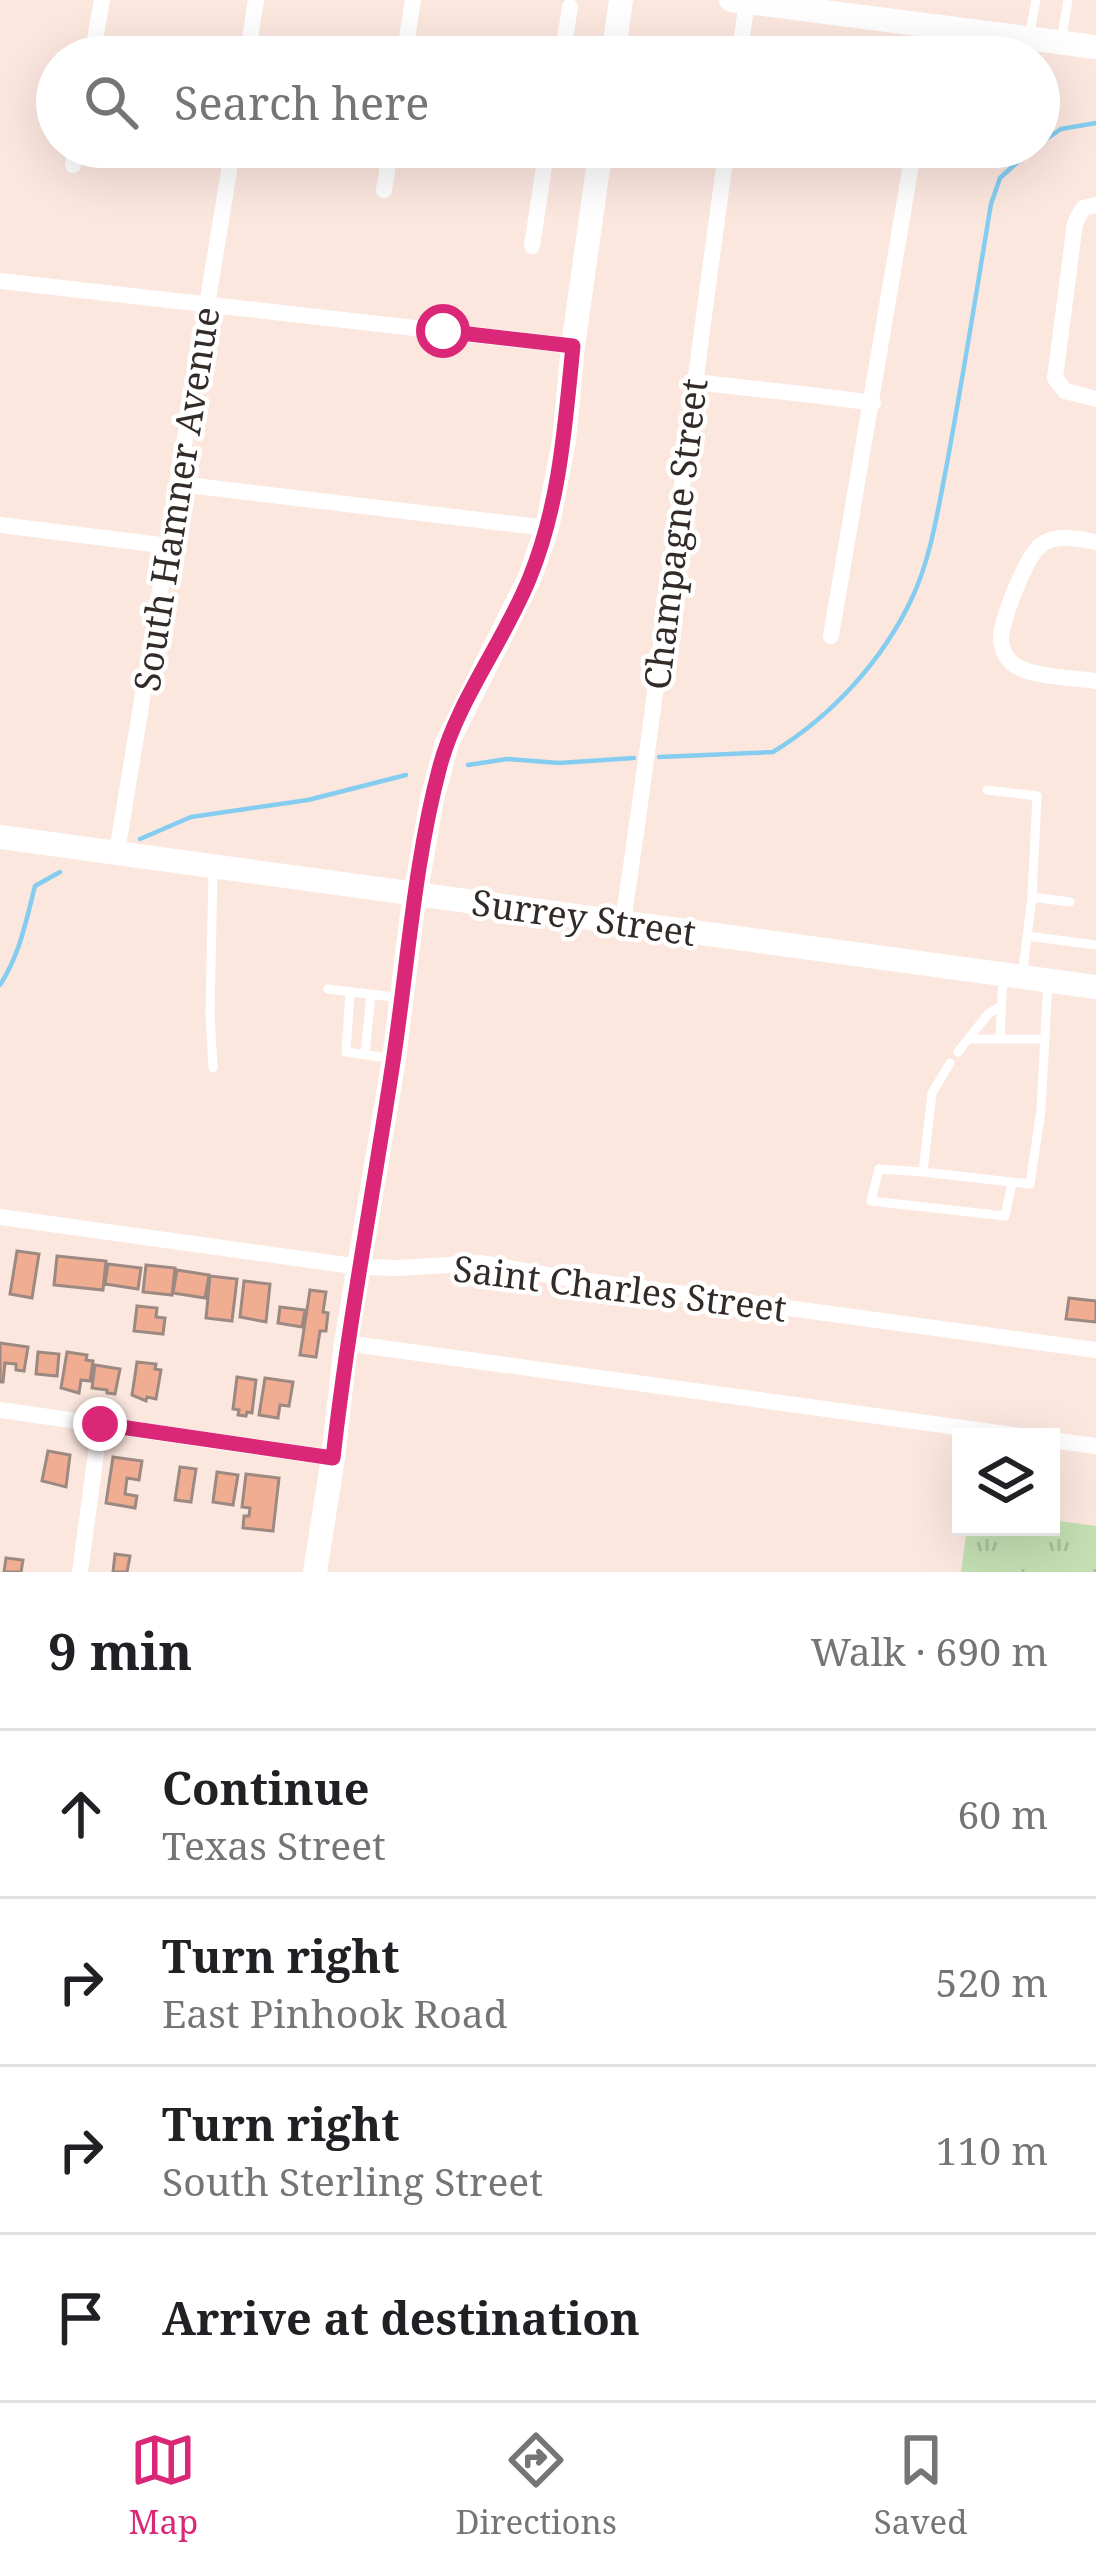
<!DOCTYPE html>
<html lang="en">
<head>
<meta charset="utf-8">
<style>
	body { margin:0; font-family:"Noto Serif",serif; background:#f2f2f2; color:#202124 }
	.controls { position:absolute; right:36px; bottom:36px; display:grid; overflow:hidden; border-radius:0px; box-shadow:0 12px 48px #0002 }
	.controls button { width:108px; height:108px; display:grid; place-items:center; padding:0; border:0; border-bottom:3px solid #e0e0e0; background:#fff; color:#202124; font:60px sans-serif }
	.stop { position:absolute; width:36px; height:36px; margin:-27px; border:9px solid #db2777; border-radius:50%; background:#fff }
	.stop.end { background:#db2777; border-color:#fff; box-shadow:0 3px 12px #0008 }
	.list { margin:0; padding:0; list-style:none }
	h2 { display:flex; justify-content:space-between; align-items:center; height:156px; margin:0; padding:0 48px; font-size:51px }
	h2 small { font-size:39px; font-weight:400; color:#757577 }
	.list li { display:grid; grid-template-columns:78px 1fr auto; gap:36px; align-items:center; box-sizing:border-box; height:168px; padding:0 48px; border-top:3px solid #e0e0e0 }
	.list b { display:block; font-size:45px; white-space:nowrap }
	.list p { margin:0; font-size:39px; white-space:nowrap; color:#757577 }
	.list em { font-size:39px; font-style:normal; color:#757577 }
	.icon { flex:none; width:66px; height:66px; fill:none; stroke:currentColor; stroke-width:2; stroke-linecap:round; stroke-linejoin:round }
	.map { position:relative; flex:none; width:1096px; height:1572px; overflow:hidden }
	.search { position:absolute; background:#fff; box-shadow:0 12px 48px #0002; left:36px; right:36px; top:36px; height:132px; display:flex; align-items:center; gap:30px; box-sizing:border-box; padding:0 42px; border-radius:66px; color:#757577; font-size:45px }
	.sheet { height:828px; background:#fff }
	nav { display:flex; justify-content:space-around; align-items:center; box-sizing:border-box; height:168px; border-top:3px solid #e0e0e0; background:#fff; font-size:33px; color:#757577 }
	nav a { display:grid; justify-items:center; gap:6px }
	nav .on { color:#db2777 }
	.map>svg:first-child { display:block }
</style>
</head>
<body>
<div class="map">
<svg width="1096" height="1572" viewBox="0 0 1096 1572">
	<defs>
		<pattern id="park-tufts" width="24" height="20" patternUnits="userSpaceOnUse" patternTransform="scale(3)"><rect width="24" height="20" fill="#c4dfb3"/><path d="M3 7l-1-3M5 7V3M7 7l1-3M15 17l-1-3M17 17v-4M19 17l1-3" fill="none" stroke="#a9c09a"/></pattern>
	</defs>
	<rect width="100%" height="100%" fill="#fce7df"/>
	<path fill="url(#park-tufts)" d="M1051,1520L1096,1526V1572H961L967,1527H1051Z"/>
	<g fill="none" stroke-linecap="round" stroke-linejoin="round">
		<path stroke="#84cdf0" stroke-width="4.5" d="M1039,144L1061,129L1096,123
			M659,757L773,752C832,716 883,660 912,598C930,560 937,515 945,474C962,384 976,294 991,204L1000,178L1034,147
			M468,765L507,759L559,763L634,758
			M140,839L191,817L308,800L406,775
			M0,985C20,954 26,921 35,886L60,872"/>
	</g>
	<path fill="#f0ad92" stroke="#9c8981" stroke-width="3" d="M17,1251L39,1254L32,1298L10,1294Z
		M57,1256L106,1261L103,1290L54,1285Z
		M108,1264L141,1268L138,1289L105,1284Z
		M146,1265L175,1268L172,1295L143,1292Z
		M177,1270L209,1275L205,1298L173,1293Z
		M210,1276L237,1279L232,1321L206,1318Z
		M244,1281L270,1284L266,1322L240,1317Z
		M310,1290L326,1292L323,1312L328,1313L326,1331H320L316,1357L300,1355Z
		M1069,1298L1096,1301V1322L1066,1319Z
		M137,1306L157,1308L156,1317L165,1318L163,1334L134,1331Z
		M280,1307L305,1310L302,1327L278,1323Z
		M0,1343L28,1347L24,1371L16,1370V1364L5,1363L3,1382H0Z
		M38,1352L59,1354L57,1376L36,1374Z
		M67,1352L87,1355L86,1360L93,1361L90,1381L81,1380L79,1393L61,1388Z
		M137,1362L156,1364L155,1369L161,1370L156,1399L147,1397L146,1401L132,1395Z
		M95,1365L120,1369L115,1394L107,1393V1390L92,1388Z
		M237,1377L256,1380L252,1413L247,1412L246,1416L238,1415L239,1410L233,1409Z
		M265,1378L293,1382L289,1406L280,1405L278,1418L259,1415Z
		M48,1451L70,1455L66,1487L42,1481Z
		M113,1457L142,1461L139,1480L127,1478L125,1494L137,1496L135,1508L106,1503Z
		M180,1467L196,1469L191,1502L175,1500Z
		M217,1472L238,1475L233,1505L213,1502Z
		M246,1474L279,1478L273,1531L243,1528L244,1516H249L250,1508L242,1507Z
		M115,1554L130,1556L127,1572H113Z
		M6,1558L23,1560L21,1572H4Z"/>
	<g fill="none" stroke-linecap="round" stroke-linejoin="round">
		<path stroke="#fff" stroke-width="9" d="M1029,38L1036,0
			M1061,42L1068,0
			M987,790L1037,796L1032,897L1022,977
			M1032,897L1070,902
			M1027,936L1096,945
			M1003,976L1000,1039H1045
			M328,989L402,998
			M350,992L346,1052L394,1059
			M969,1039H1000
			M958,1052L988,1014L1001,1006
			M365,1054L371,994
			M950,1063L932,1093L923,1172L1030,1184L1041,1110L1048,980
			M213,1068L210,1014L213,871
			M923,1172L879,1169L871,1201L1005,1216L1012,1183"/>
		<path stroke="#fff" stroke-width="16" d="M92,57L102,0
			M247,57L256,0
			M404,57L413,0
			M562,57L570,7
			M739,57L747,2
			M73,165L76,147
			M384,190L391,147
			M1096,205L1083,208L1075,223L1055,378L1065,391L1096,399
			M532,246L547,147
			M0,281L573,346
			M694,382C754,389 813,394 873,403
			M179,484L547,528
			M0,525L169,546
			M1096,542C1077,539 1058,533 1041,545C1026,556 1001,621 1001,639C1001,648 1006,658 1013,664C1029,677 1075,678 1096,681
			M831,636L914,147
			M117,852L233,147
			M623,921C662,664 690,405 727,147
			M0,1217L360,1267L398,1268L482,1263L553,1276L1096,1350
			M346,1343L1029,1437
			M0,1410L333,1458
			M1051,1440L1096,1446
			M80,1572L100,1424"/>
		<path stroke="#fff" stroke-width="24" d="M731,0L1096,47
			M613,57L621,0
			M0,837L1096,987
			M315,1572L333,1458L346,1343L394,1059L412,914L432,799L447,743L530,577L547,528L564,441L573,346L601,147"/>
	</g>
	<g fill="none" stroke-linecap="round" stroke-linejoin="round">
		<path stroke="#db2777" stroke-width="15" d="M100,1424L333,1458C348,1325 373,1194 393,1062C408,964 414,863 440,766C458,699 504,642 530,577C560,503 565,425 573,346L443,331"/>
	</g>
	<g text-anchor="middle" dominant-baseline="central" stroke-width="9" stroke-linejoin="round" paint-order="stroke">
		<g font-size="36" fill="#332b28" stroke="#fff">
			<text transform="translate(176 499) rotate(-81)">South Hamner Avenue</text>
			<text transform="translate(675 534) rotate(-83)">Champagne Street</text>
			<text transform="translate(584 917) rotate(8)">Surrey Street</text>
			<text transform="translate(620 1288) rotate(7)">Saint Charles Street</text>
		</g>
	</g>
</svg>
<div class="controls">
<button><svg class="icon" aria-label="layers" viewBox="0 0 24 24"><path d="M12 4l9 5-9 5-9-5zM3 14l9 5 9-5"/></svg></button>
</div>
<div class="stop" style="left:443px;top:331px"></div>
<div class="stop end" style="left:100px;top:1424px"></div>
<div class="search"><svg class="icon" aria-label="search" viewBox="0 0 24 24"><circle cx="10" cy="10" r="6"/><path d="M15 15l6 6"/></svg>Search here</div>
</div>
<section class="sheet">
<h2>9 min<small>Walk · 690 m</small></h2>
<ul class="list">
<li><svg class="icon" aria-label="ahead" viewBox="0 0 24 24"><path d="M12 20V5M6 11l6-6 6 6"/></svg><div><b>Continue</b><p>Texas Street</p></div><em>60 m</em></li>
<li><svg class="icon" aria-label="right" viewBox="0 0 24 24"><path d="M7 20v-9h11M14 6l5 5-5 5"/></svg><div><b>Turn right</b><p>East Pinhook Road</p></div><em>520 m</em></li>
<li><svg class="icon" aria-label="right" viewBox="0 0 24 24"><path d="M7 20v-9h11M14 6l5 5-5 5"/></svg><div><b>Turn right</b><p>South Sterling Street</p></div><em>110 m</em></li>
<li><svg class="icon" aria-label="arrive" viewBox="0 0 24 24"><path d="M6 21V4h12l-3 4 3 4H6"/></svg><div><b>Arrive at destination</b></div></li>
</ul>
</section>
<nav>
<a class="on"><svg class="icon" aria-label="map" viewBox="0 0 24 24"><path d="M3 6l6-2 6 2 6-2v14l-6 2-6-2-6 2zM9 4v14M15 6v14"/></svg>Map</a>
<a><svg class="icon" aria-label="directions" viewBox="0 0 24 24"><path d="M12 3l9 9-9 9-9-9zM9 14v-3h6M13 9l2 2-2 2"/></svg>Directions</a>
<a><svg class="icon" aria-label="saved" viewBox="0 0 24 24"><path d="M7 4h10v16l-5-4-5 4z"/></svg>Saved</a>
</nav>
</body>
</html>
